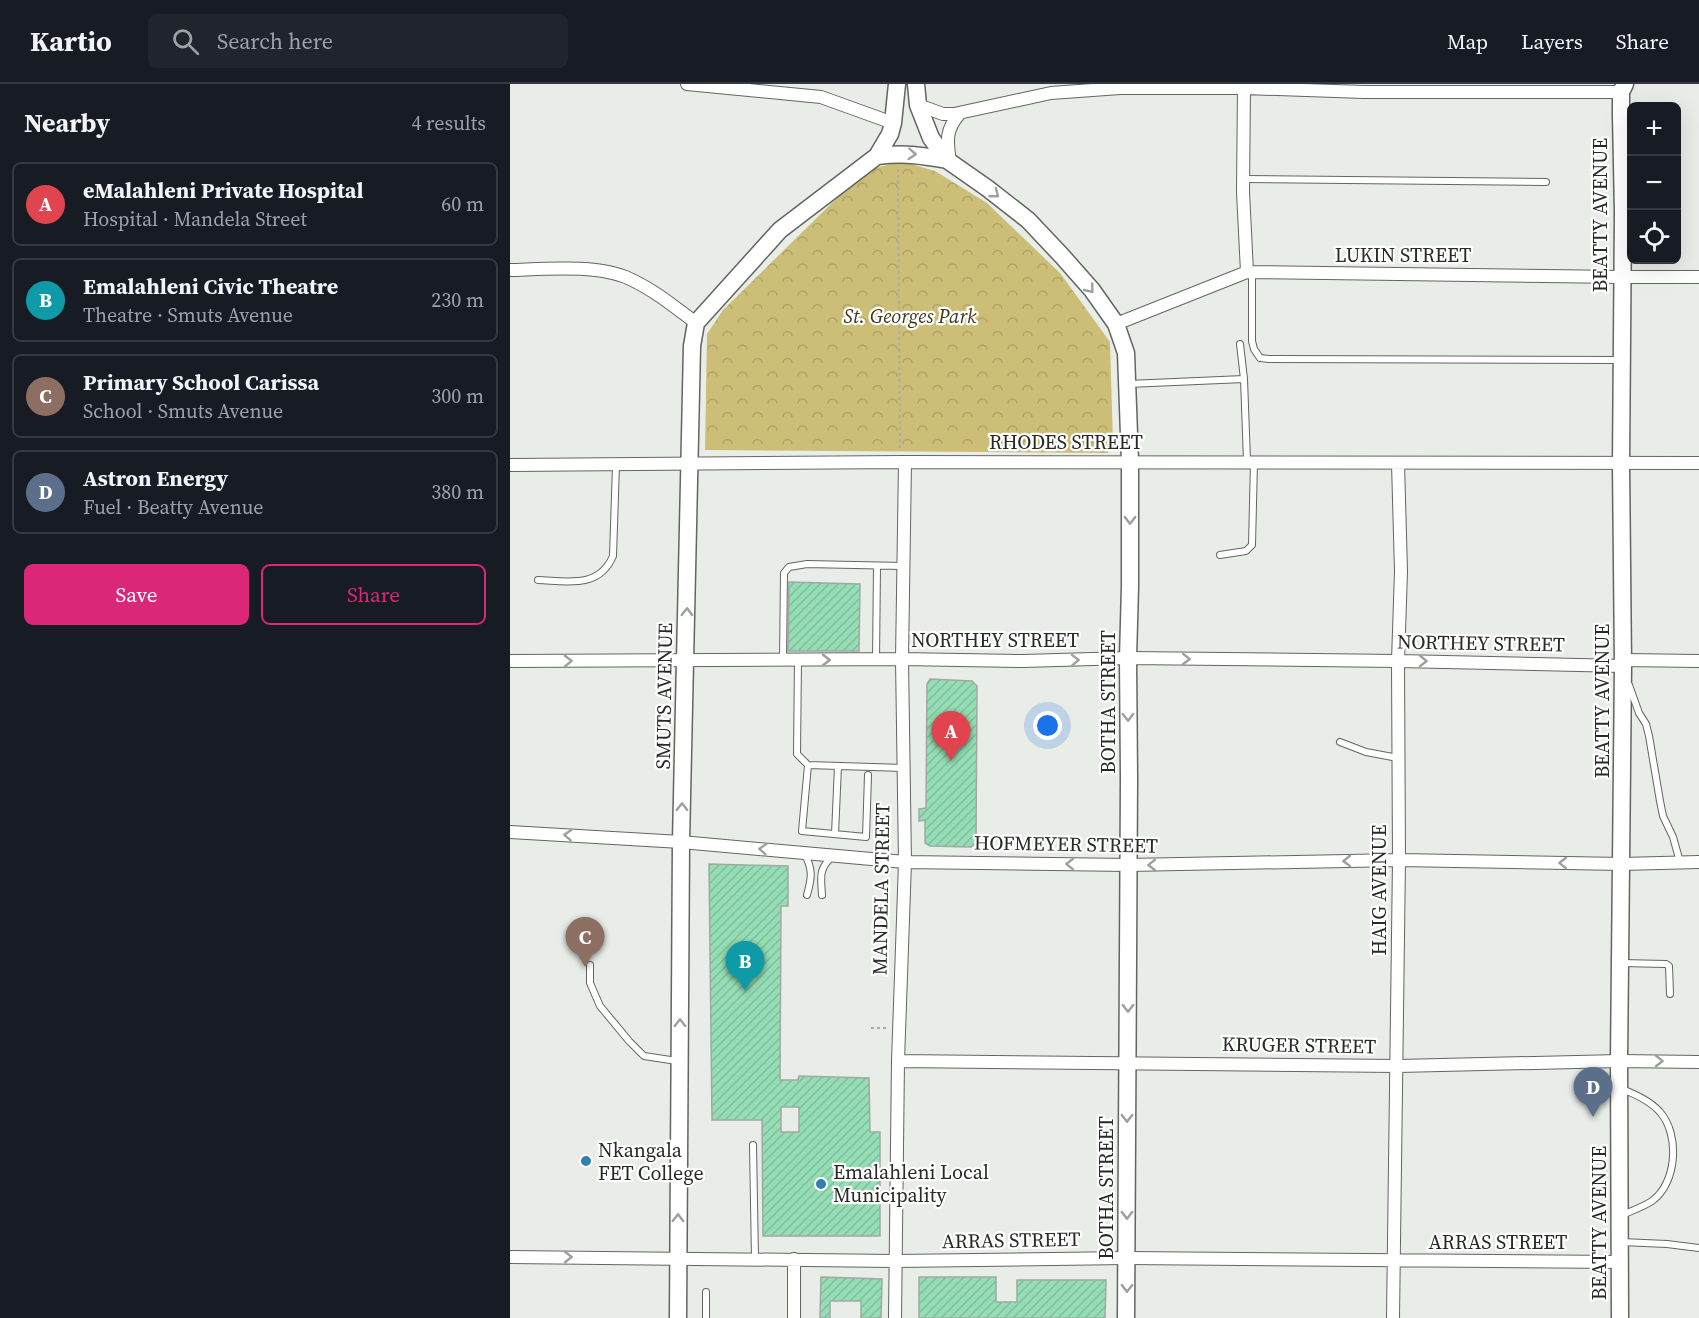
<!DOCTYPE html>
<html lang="en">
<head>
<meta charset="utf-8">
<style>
	body { margin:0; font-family:"Source Serif 4",serif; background:#20242c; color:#f1f3f6 }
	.controls { position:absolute; right:18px; top:18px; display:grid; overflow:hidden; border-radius:9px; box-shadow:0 6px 24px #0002 }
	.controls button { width:54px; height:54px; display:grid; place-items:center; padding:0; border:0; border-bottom:2px solid #363941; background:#171b24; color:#f1f3f6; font:30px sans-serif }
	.you { position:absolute; left:538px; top:642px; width:21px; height:21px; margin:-15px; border:4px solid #fff; border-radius:50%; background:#1a73e8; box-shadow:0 0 0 9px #1a73e833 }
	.badge { display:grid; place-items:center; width:39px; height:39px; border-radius:50%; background:#db2777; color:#fff; font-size:20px; font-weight:700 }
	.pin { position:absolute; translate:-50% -50px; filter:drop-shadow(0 2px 3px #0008) }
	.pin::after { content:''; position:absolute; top:32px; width:21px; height:18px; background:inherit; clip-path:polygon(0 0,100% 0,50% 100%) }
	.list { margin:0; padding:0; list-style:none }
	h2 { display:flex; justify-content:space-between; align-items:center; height:78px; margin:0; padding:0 24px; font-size:26px }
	h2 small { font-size:20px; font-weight:400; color:#9ea1a6 }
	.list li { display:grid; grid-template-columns:39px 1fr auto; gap:18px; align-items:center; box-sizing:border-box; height:84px; margin:0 12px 12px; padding:0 12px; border:2px solid #363941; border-radius:9px }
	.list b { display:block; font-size:22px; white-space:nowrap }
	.list p { margin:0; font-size:20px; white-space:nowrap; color:#9ea1a6 }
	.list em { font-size:20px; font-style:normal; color:#9ea1a6 }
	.actions { display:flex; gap:12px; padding:18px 24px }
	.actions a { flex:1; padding:14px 0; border:2px solid #db2777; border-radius:9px; text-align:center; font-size:21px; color:#db2777 }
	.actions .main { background:#db2777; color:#fff }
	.icon { flex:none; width:33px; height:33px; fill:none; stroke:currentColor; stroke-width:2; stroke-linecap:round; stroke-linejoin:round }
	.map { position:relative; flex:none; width:1189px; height:1234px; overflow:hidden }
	header { display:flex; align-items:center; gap:36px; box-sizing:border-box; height:84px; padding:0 30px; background:#171b24; border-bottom:2px solid #363941 }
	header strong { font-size:28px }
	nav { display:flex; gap:33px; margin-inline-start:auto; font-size:21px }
	.search { width:420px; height:54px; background:#20242c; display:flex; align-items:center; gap:15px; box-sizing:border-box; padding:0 21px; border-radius:9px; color:#9ea1a6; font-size:22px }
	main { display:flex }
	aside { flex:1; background:#171b24 }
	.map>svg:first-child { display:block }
</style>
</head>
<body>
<header>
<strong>Kartio</strong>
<div class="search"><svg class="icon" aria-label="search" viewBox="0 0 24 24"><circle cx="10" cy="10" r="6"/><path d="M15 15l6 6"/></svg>Search here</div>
<nav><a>Map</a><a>Layers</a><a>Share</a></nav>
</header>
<main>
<aside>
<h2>Nearby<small>4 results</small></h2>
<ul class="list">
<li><span class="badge" style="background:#e0444e">A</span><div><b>eMalahleni Private Hospital</b><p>Hospital · Mandela Street</p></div><em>60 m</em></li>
<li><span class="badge" style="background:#0f9aa8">B</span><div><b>Emalahleni Civic Theatre</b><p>Theatre · Smuts Avenue</p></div><em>230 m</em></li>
<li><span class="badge" style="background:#8d6e63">C</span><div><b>Primary School Carissa</b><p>School · Smuts Avenue</p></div><em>300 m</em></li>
<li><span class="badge" style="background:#5c6f8a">D</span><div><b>Astron Energy</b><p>Fuel · Beatty Avenue</p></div><em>380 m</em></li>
</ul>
<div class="actions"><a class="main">Save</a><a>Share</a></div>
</aside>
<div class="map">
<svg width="1189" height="1234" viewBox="0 0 1189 1234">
	<defs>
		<pattern id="park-crowns" width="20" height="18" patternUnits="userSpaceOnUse" patternTransform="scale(1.5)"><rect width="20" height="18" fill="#cdbe77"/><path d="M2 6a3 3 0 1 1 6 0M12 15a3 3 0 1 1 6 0" fill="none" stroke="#b0a367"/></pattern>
		<pattern id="building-hatch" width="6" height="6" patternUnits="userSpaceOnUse" patternTransform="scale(1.5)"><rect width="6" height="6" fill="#95deb5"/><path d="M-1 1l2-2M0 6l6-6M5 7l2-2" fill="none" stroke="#80bf9c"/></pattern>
	</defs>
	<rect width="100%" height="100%" fill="#e8ede7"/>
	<path fill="url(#park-crowns)" d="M391,77L425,87L477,119L550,189L600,258L603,360L598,369L195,366L197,250L213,226L326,115L362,85Z"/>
	<path fill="url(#building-hatch)" stroke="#a1a8a4" stroke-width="1.5" fill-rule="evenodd" d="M279,498L350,500L349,567H278Z
		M420,595L462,597L467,602L466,759L461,763L420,762L415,759V736L409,737V725L416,724L417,600Z
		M199,780L278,782V822H271L270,996H288L289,992L359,994L360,1048H370V1152H253L252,1036H202ZM271,1023H289V1048H271Z
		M311,1193L372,1195L371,1234H351V1217H320V1234H310Z
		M409,1193H486V1218H507V1196H596L595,1234H409Z"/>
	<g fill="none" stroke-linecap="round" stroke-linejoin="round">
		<g stroke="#626660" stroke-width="8">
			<path id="lane" d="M733,95L1036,98
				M742,189V257L744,265L750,274L759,275L1111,276
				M730,260L734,295L737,377
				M618,300L734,295
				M710,471L736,467L742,461L744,378
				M28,496C57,497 89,505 103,472L106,381
				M273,575L274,489L279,483L297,480L393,482
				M288,576L287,670L298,681L292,747L356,753L358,691
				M366,576L367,482
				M1119,601L1129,629L1136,640L1139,652L1150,717L1153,732L1163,753L1170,778
				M830,658L856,668L888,674
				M298,681L394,684
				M325,750L328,682
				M294,769C303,785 302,793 297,811
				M312,811C311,793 308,785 323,772
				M1111,879L1156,880L1159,882L1160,910
				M80,881V899L90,922L119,957L134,972L167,977
				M1110,1004C1124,1010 1139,1016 1150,1028C1170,1051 1167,1099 1142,1117C1133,1123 1121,1127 1112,1131
				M243,1061L245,1175
				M1111,1158L1157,1160L1189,1164
				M196,1234V1208"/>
		</g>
		<g stroke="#626660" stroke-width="14">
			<path id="street" d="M177,0L311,13L383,39
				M734,0L733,108L737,188
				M408,21L433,30H444L541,9L610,4H734L854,8H1111
				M440,78C437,57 435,46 450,29
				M0,186C35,185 88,180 120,195C144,206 165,223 186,239
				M606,240L737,188L1112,193H1189
				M0,381L395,378L1189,379
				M1113,576L1189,577
				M0,577L392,575L513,577L618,574L888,577L1113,582
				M0,748L171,758L395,778L618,781L889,776L1112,780L1189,778
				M388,977L888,982L1109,977L1189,978
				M0,1173L385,1177L617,1174L1111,1178
				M284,1175V1234
				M385,1234L388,977L395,778L392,575L395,378
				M883,1234L889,776L888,577L891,487L888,379"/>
		</g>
		<g stroke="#626660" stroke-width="19">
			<path id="secondary" d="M406,0L408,21L421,54L437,76L477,104L518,136L552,172L582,206L606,240L616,269L620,378V503L618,574L619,695L616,1234
				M367,72C394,69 410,71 437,76
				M168,1234L171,758L182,262L186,239L270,146L367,72L380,50L383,39L387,0
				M1110,1234L1109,977L1113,582L1111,380L1113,129L1111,31V8L1115,0"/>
		</g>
		<path stroke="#a9ada8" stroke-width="2" stroke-dasharray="3 3" stroke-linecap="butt" d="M388,85L390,367
			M361,944H377"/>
		<use href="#lane" stroke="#fff" stroke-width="6"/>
		<use href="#street" stroke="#fff" stroke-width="12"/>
		<use href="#secondary" stroke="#fff" stroke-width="16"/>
	</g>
	<defs><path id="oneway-chevron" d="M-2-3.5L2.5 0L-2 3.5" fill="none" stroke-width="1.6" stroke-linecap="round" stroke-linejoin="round" transform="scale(1.5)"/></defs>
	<g stroke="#9e9f9e">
		<use href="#oneway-chevron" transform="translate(402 70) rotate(4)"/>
		<use href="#oneway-chevron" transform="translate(485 110) rotate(38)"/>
		<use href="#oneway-chevron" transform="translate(580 205) rotate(51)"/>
		<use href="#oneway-chevron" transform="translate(620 436) rotate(90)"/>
		<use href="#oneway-chevron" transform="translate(177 528) rotate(-89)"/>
		<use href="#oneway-chevron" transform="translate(676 575) rotate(1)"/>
		<use href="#oneway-chevron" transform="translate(316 576)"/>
		<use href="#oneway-chevron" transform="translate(565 576) rotate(-2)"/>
		<use href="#oneway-chevron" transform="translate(58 577) rotate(-1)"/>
		<use href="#oneway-chevron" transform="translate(913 577) rotate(1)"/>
		<use href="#oneway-chevron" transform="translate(618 633) rotate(89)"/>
		<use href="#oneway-chevron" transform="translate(172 723) rotate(-89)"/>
		<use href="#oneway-chevron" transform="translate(58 751) rotate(-177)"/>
		<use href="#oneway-chevron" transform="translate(253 765) rotate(-175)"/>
		<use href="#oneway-chevron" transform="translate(837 777) rotate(179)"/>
		<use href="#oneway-chevron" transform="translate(1053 779) rotate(-179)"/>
		<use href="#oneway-chevron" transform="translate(560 780) rotate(-179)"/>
		<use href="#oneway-chevron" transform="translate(642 781) rotate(179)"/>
		<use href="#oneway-chevron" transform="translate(618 924) rotate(90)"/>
		<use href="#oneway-chevron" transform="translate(170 939) rotate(-90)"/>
		<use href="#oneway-chevron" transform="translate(1149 977) rotate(1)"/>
		<use href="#oneway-chevron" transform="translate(617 1034) rotate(90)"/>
		<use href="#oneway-chevron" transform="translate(617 1131) rotate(90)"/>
		<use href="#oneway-chevron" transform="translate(168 1134) rotate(-89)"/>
		<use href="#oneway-chevron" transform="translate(58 1173)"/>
		<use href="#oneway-chevron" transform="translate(617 1204) rotate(91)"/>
	</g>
	<g fill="#3280b2" stroke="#fff" stroke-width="2">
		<circle cx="76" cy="1077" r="6"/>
		<circle cx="311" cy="1100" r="6"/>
	</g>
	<g text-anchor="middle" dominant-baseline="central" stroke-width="4.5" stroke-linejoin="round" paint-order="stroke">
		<g font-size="20" fill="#282a27" stroke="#fff">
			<text transform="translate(1090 131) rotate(-90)">BEATTY AVENUE</text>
			<text x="893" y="171">LUKIN STREET</text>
			<text x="556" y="358">RHODES STREET</text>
			<text x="485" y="556">NORTHEY STREET</text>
			<text transform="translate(971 559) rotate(1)">NORTHEY STREET</text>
			<text transform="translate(154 612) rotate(-89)">SMUTS AVENUE</text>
			<text transform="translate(1092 617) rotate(-90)">BEATTY AVENUE</text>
			<text transform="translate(598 618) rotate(-90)">BOTHA STREET</text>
			<text transform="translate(556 760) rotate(1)">HOFMEYER STREET</text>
			<text transform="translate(371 805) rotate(-89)">MANDELA STREET</text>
			<text transform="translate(869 806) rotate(-90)">HAIG AVENUE</text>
			<text transform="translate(789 961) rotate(1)">KRUGER STREET</text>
			<text transform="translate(596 1104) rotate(-90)">BOTHA STREET</text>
			<text transform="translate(1089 1139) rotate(-90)">BEATTY AVENUE</text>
			<text transform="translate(501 1156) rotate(-1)">ARRAS STREET</text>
			<text x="988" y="1158">ARRAS STREET</text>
		</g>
		<g font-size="20" font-style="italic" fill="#3f3919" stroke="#fff">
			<text x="400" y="232">St. Georges Park</text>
		</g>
		<g font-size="20" fill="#282a27" stroke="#fff" text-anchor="start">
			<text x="88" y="1066">Nkangala<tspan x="88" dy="23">FET College</tspan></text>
			<text x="323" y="1088">Emalahleni Local<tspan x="323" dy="23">Municipality</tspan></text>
		</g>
	</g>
</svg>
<div class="controls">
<button>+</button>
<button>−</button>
<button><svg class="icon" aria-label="locate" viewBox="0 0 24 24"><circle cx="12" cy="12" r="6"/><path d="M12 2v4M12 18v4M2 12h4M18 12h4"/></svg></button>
</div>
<div class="you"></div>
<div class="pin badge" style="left:441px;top:677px;background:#e0444e">A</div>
<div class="pin badge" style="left:235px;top:907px;background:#0f9aa8">B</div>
<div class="pin badge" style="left:75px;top:883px;background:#8d6e63">C</div>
<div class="pin badge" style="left:1083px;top:1033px;background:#5c6f8a">D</div>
</div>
</main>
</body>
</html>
